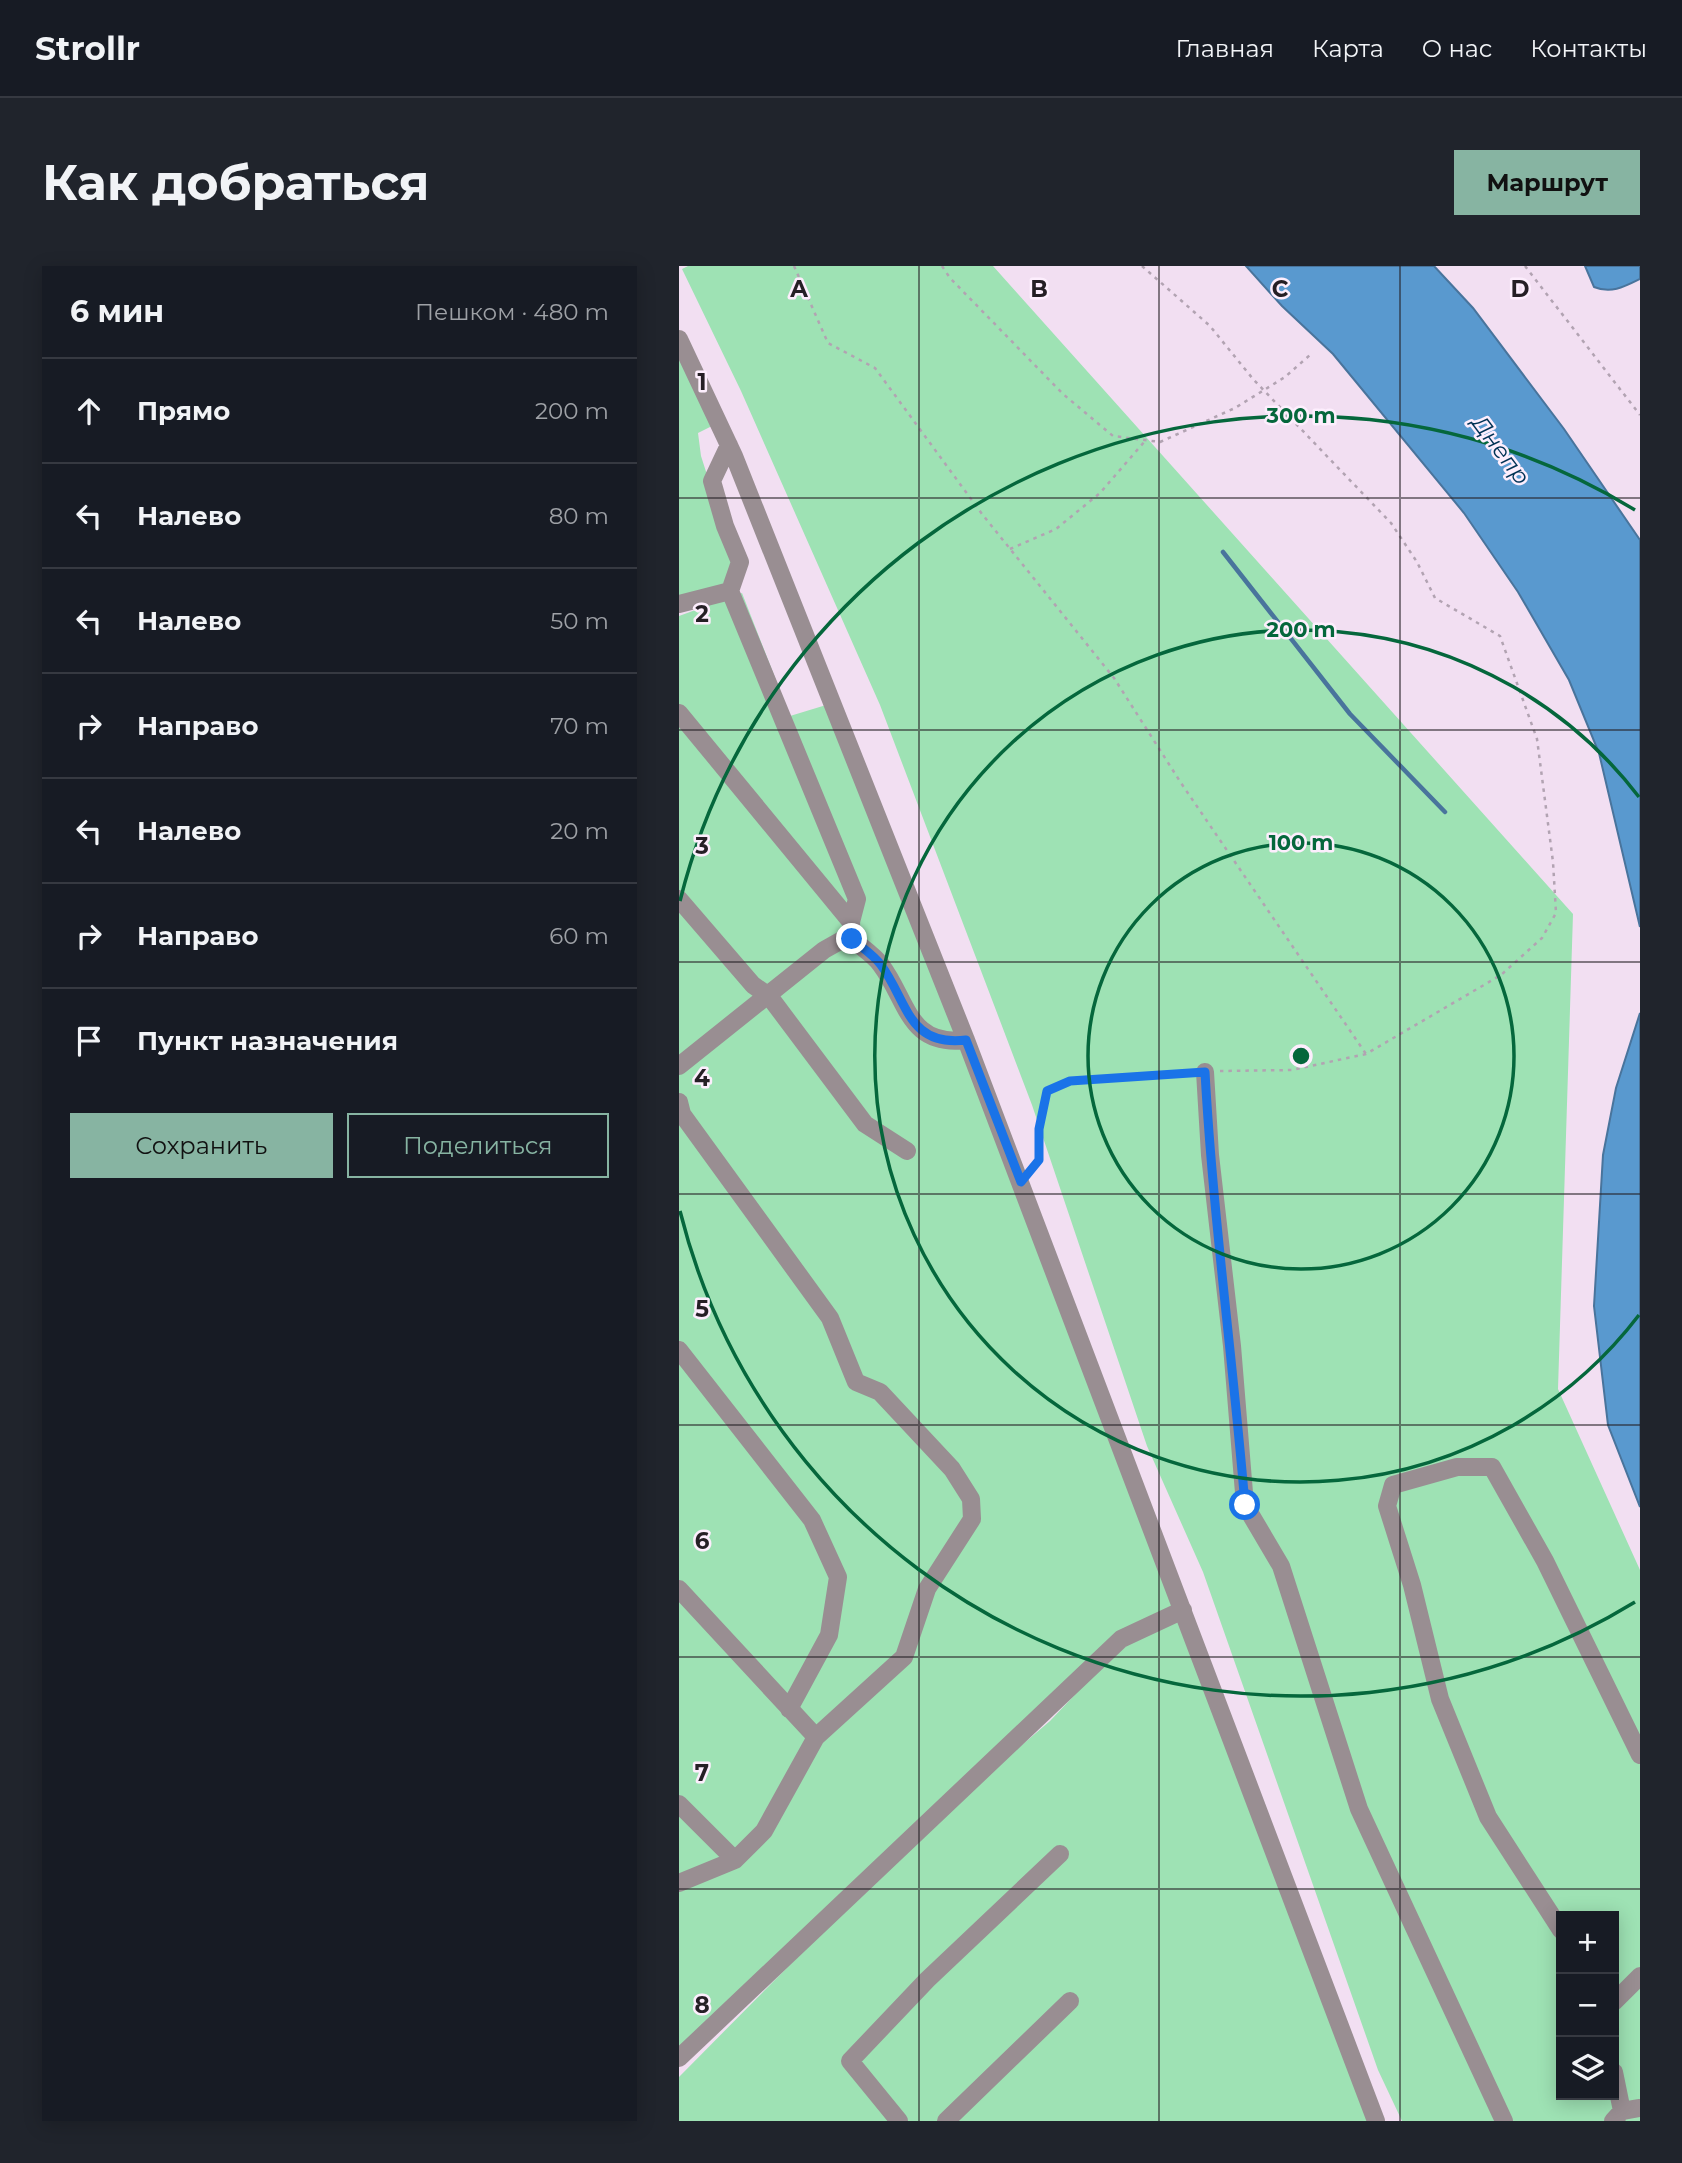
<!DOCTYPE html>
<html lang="ru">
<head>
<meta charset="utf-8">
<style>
	body { margin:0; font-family:Montserrat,sans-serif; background:#20242c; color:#f1f3f6 }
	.controls { position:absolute; right:21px; bottom:21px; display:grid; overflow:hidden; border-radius:0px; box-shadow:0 4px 18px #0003 }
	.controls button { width:63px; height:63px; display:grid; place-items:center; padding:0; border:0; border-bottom:2px solid #363941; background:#171b24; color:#f1f3f6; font:35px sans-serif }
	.stop { position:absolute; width:21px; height:21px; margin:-16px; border:5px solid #1a73e8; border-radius:50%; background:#fff }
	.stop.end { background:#1a73e8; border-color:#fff; box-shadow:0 2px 7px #0008 }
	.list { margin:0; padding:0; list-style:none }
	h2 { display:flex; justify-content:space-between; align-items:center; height:91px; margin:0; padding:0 28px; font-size:30px }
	h2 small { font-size:23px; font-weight:400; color:#9ea1a6 }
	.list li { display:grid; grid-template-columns:46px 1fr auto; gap:21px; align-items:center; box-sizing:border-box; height:105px; padding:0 28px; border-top:2px solid #363941 }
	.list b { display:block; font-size:26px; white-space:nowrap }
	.list em { font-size:23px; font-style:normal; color:#9ea1a6 }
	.actions { display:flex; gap:14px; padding:21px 28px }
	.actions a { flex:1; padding:16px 0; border:2px solid #87b4a2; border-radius:0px; text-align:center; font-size:24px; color:#87b4a2 }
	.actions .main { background:#87b4a2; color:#111 }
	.icon { flex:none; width:38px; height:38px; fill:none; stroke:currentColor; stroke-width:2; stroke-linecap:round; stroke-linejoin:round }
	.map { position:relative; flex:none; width:961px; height:1855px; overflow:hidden; border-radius:0px }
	header { display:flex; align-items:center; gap:42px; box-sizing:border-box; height:98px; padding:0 35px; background:#171b24; border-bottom:2px solid #363941 }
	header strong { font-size:33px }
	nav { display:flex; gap:38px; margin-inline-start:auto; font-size:24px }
	.intro { display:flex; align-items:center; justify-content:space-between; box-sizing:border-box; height:168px; padding:0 42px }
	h1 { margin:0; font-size:49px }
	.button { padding:18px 32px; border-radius:0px; background:#87b4a2; color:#111; font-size:24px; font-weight:700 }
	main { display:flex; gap:42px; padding:0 42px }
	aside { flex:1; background:#171b24; border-radius:0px; box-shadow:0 4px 18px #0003 }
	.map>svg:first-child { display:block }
</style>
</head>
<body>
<header>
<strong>Strollr</strong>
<nav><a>Главная</a><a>Карта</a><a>О нас</a><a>Контакты</a></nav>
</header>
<div class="intro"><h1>Как добраться</h1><a class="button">Маршрут</a></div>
<main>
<aside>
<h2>6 мин<small>Пешком · 480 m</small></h2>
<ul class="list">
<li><svg class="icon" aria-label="ahead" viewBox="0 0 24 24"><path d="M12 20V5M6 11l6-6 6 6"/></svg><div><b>Прямо</b></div><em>200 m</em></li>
<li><svg class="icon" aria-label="left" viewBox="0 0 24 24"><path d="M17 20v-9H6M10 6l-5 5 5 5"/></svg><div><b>Налево</b></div><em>80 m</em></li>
<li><svg class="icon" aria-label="left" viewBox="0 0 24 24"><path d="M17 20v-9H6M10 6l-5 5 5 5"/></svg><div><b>Налево</b></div><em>50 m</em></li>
<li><svg class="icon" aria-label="right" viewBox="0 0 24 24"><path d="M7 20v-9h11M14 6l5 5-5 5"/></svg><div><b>Направо</b></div><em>70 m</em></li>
<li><svg class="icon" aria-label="left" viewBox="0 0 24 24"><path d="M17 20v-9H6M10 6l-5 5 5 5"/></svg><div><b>Налево</b></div><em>20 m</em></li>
<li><svg class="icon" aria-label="right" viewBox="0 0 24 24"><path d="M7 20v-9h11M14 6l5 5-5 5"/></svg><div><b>Направо</b></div><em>60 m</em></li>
<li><svg class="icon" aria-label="arrive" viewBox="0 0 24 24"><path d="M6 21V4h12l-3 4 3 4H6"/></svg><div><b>Пункт назначения</b></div></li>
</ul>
<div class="actions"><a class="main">Сохранить</a><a>Поделиться</a></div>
</aside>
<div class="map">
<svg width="961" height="1855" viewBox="0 0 961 1855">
	<rect width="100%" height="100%" fill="#f2dff2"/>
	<path fill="#9ee2b4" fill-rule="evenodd" d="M9,0H314L894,648L879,1123L961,1304V1855H723L699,1804L524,1306L468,1180L353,839L201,439L62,125L3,3ZM882,1650H935V1829H882Z
		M0,85L37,158L19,167L22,190L55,293L43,321L0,337Z
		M63,327L111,450L157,436L504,1339L465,1354L0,1794V350Z
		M506,1347L694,1855H0V1811L248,1560L371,1455L424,1399L468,1363Z"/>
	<path fill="#5999cf" stroke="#49749c" stroke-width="2" d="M567,0H755L794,42L885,163L961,274V661L920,487L890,414L839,326L785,247L654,88L603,40Z
		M906,0H961V13C945,21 932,28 915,21Z
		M961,747V1241L929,1159L915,1040L924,889L937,822Z"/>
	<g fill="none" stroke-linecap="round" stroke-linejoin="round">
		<path stroke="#49749c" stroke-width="4.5" d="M544,286L671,448L766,546"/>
		<path stroke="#b2a3b2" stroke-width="2.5" stroke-dasharray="3.5 5" stroke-linecap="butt" d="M115,0L149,77L196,102L303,248L435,412L502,517L687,788
			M263,0L271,12L384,128L434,170L481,176L556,142L606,111L631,89
			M463,0L531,60L574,113L712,257L738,296L756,332L821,370L858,473L874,596L877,647L863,672L822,709L687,788L613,804L541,805
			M846,0L961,149
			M331,283L377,263L421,227L466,175
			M352,905L360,894V863L368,825L391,815L510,807"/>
		<path stroke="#998e92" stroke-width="18" d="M0,73L55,190L287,774L697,1855
			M51,325L178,633L172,656L173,673
			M0,338L51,325L61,296L46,260L33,215L50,179
			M0,447L172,656
			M0,633L74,719L90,730L186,858L228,885
			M0,800L145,684L161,675L173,673C182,681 195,689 202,699C229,735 229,781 287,774
			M526,806L531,889L553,1080L566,1239L602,1300L680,1543L825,1855
			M0,836L3,848L151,1052L177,1116L201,1126L273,1203L292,1233L293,1253L248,1323L225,1391L137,1471L85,1565L56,1594L0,1617
			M0,1084L133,1254L159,1311L150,1369L110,1443
			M0,1323L137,1471
			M0,1538L56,1594
			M882,1664L809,1551L761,1433L733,1319L708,1240L714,1219L778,1201H813L866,1295L961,1489
			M935,1736L961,1710
			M0,1792L442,1373L504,1344
			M935,1806L943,1845
			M220,1855L171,1795L248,1714L381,1588
			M267,1855L391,1735
			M934,1855L943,1845L961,1842"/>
	</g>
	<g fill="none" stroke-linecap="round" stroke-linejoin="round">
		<path stroke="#1a73e8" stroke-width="9" d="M173,673C182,681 195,689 202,699C229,736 229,781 287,774L342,916L360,894V863L368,825L391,815L526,806C534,951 554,1094 566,1239"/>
	</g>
	<path fill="none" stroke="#251f25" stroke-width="2" stroke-opacity="0.55" d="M240,0V1855M480,0V1855M721,0V1855M0,232H961M0,464H961M0,696H961M0,928H961M0,1159H961M0,1391H961M0,1623H961"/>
	<g fill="none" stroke="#05673c" stroke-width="3.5">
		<circle cx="622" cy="790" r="213"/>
		<path d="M960 1049A426 426 0 1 1 960 531"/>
		<path d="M956 1336A640 640 0 0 1 1 945M1 635A640 640 0 0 1 956 244"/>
	</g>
	<g text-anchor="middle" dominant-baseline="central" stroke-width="5" stroke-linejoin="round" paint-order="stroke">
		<g font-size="23" font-style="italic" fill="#003255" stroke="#fdeefd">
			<text transform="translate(822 184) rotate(53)">Днепр</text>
		</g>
	</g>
	<g font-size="23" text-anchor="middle" font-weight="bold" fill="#251f25" stroke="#fdeefd" stroke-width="5" stroke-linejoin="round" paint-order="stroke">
		<text x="120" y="31">A</text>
		<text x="360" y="31">B</text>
		<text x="601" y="31">C</text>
		<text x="841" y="31">D</text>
		<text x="23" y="124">1</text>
		<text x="23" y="356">2</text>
		<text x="23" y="588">3</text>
		<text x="23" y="820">4</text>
		<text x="23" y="1051">5</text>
		<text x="23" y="1283">6</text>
		<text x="23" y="1515">7</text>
		<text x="23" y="1747">8</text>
	</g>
	<circle cx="622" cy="790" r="10" fill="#05673c" stroke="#fdeefd" stroke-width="3.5"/>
	<g font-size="21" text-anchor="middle" font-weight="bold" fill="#05673c" stroke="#fdeefd" stroke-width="5" stroke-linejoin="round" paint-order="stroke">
		<text x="622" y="157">300 m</text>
		<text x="622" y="371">200 m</text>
		<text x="622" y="584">100 m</text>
	</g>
</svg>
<div class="controls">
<button>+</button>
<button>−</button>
<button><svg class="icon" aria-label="layers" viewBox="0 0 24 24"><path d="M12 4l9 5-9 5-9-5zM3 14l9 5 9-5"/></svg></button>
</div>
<div class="stop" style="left:566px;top:1239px"></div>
<div class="stop end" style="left:173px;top:673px"></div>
</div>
</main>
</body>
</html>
